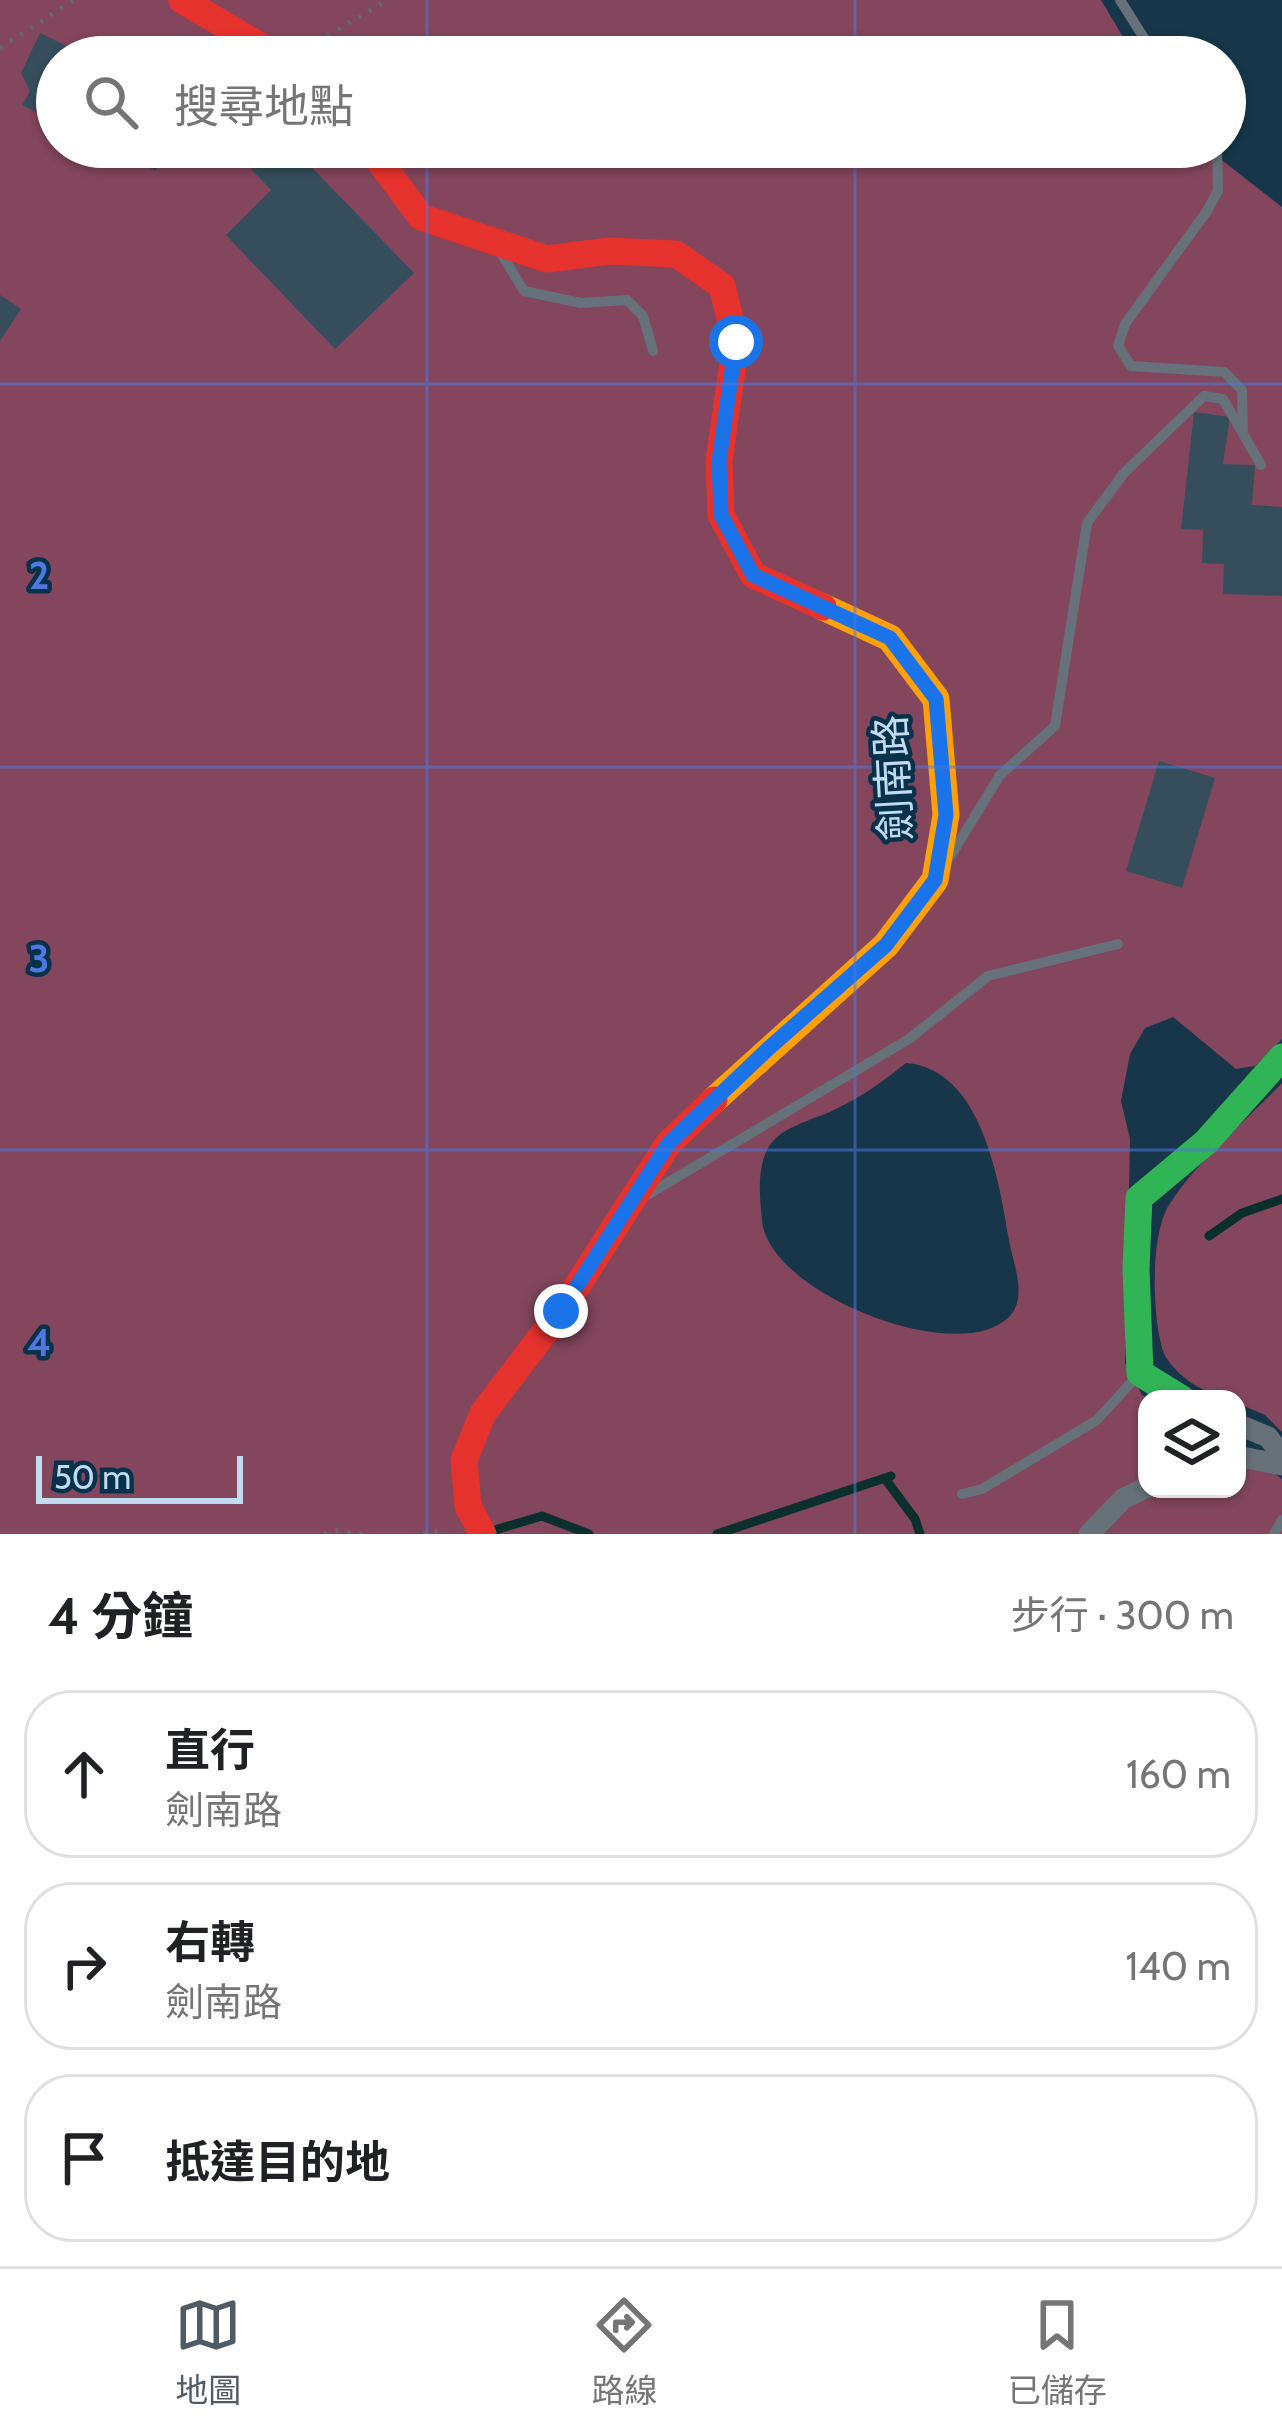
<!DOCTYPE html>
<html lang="zh-TW">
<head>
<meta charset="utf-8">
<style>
	body { margin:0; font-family:Cabin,"Noto Sans TC",sans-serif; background:#f6f6f6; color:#202124 }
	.controls { position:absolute; right:36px; bottom:36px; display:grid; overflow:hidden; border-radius:24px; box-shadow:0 3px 9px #0004 }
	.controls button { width:108px; height:108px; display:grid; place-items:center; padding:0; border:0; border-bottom:3px solid #e0e0e0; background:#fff; color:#202124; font:60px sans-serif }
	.scale { position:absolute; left:36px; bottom:30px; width:207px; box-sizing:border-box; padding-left:12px; border:6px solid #c1dbf1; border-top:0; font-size:33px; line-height:42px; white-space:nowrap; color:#c1dbf1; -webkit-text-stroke:9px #08314c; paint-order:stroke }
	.stop { position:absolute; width:36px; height:36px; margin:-27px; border:9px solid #1a73e8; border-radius:50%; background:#fff }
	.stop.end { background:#1a73e8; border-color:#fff; box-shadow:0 3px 12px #0008 }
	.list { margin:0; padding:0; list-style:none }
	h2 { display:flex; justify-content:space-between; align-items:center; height:156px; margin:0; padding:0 48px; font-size:51px }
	h2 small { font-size:39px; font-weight:400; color:#757577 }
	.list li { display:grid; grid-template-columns:78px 1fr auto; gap:36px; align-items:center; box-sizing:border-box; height:168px; margin:0 24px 24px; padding:0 24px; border:3px solid #e0e0e0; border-radius:48px }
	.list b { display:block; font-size:45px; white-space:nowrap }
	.list p { margin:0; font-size:39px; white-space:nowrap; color:#757577 }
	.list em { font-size:39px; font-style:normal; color:#757577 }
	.icon { flex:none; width:66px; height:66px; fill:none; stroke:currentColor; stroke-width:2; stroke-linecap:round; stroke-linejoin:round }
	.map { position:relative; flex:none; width:1282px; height:1534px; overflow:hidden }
	.search { position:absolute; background:#fff; box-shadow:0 3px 9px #0004; left:36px; right:36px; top:36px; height:132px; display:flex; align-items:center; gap:30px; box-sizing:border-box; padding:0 42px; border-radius:66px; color:#757577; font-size:45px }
	.sheet { height:732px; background:#fff }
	nav { display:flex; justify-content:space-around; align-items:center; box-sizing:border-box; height:168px; border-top:3px solid #e0e0e0; background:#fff; font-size:33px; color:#757577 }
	nav a { display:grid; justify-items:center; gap:6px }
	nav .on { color:#4e5b66 }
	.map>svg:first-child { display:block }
</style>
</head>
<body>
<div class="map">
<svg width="1282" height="1534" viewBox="0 0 1282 1534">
	<rect width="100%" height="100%" fill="#173649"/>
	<path fill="#83465c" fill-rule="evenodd" d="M0,0H1101L1135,57H57V147H1205L1282,207V1039L1255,1066L1236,1069L1173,1017L1145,1028L1130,1054L1121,1101L1130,1139L1125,1363L1142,1395L1149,1399L1147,1489H1237V1443L1282,1479V1534H0ZM906,1063C982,1069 999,1181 1009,1240C1013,1264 1029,1298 1008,1318C956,1367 769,1293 762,1221C760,1197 755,1162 773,1141C787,1125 819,1118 838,1108C863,1096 885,1080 906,1063Z
		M1282,1083V1432L1265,1415L1237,1403V1399C1211,1399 1173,1376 1163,1351C1152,1317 1150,1235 1169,1205C1196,1162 1247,1120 1282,1083Z"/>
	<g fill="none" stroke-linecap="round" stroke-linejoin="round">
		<path stroke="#0a2f2c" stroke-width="9" d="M1209,1236L1242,1213L1282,1199
			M886,1480L915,1519L920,1534
			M485,1533L542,1516L589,1534
			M717,1534L891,1476"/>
	</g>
	<path fill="#364e5b" d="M40,33L89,57H57V122L22,105L30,91L21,73Z
		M107,147H168L156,171Z
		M272,147H292L414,273L335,349L226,235L271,190L251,169Z
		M0,295L21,309L0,341Z
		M1194,412L1230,417L1223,464L1255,465L1252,505L1282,507V596L1223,594L1224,564L1202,563L1203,530L1181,529Z
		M1159,761L1215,778L1182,888L1126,871Z"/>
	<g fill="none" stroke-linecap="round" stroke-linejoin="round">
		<path stroke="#5d6b74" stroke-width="4.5" stroke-dasharray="3 9" stroke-linecap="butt" d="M0,48L74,0
			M307,48L387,0
			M324,1534L334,1530L369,1534
			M423,1534L446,1529"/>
		<path stroke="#667179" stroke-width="10" d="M1120,0L1156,57
			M1217,147L1218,191L1207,211L1125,324L1118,346L1131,366L1224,372L1242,390L1243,430
			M501,253L524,291L581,303L627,300L643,316L653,351
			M950,857L1000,775L1055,726L1087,523L1124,473L1204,396L1223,399L1261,465
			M647,1195L909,1039L988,976L1118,944
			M962,1494L982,1489L1097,1420L1138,1375
			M1274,1534L1282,1520"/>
		<path stroke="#667179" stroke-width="21" d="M1237,1424L1268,1437L1282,1455
			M1237,1456L1282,1465
			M1089,1534L1123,1499L1147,1487"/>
		<path stroke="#30b455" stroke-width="27" d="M1182,1399L1140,1373L1136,1269L1139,1198L1206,1142L1282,1057"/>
		<path stroke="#ff9f0a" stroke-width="27" d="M714,1100L886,945L935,880L946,815L936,699L890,638L823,607"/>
		<path stroke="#e5322d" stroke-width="27" d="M182,0L279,57
			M369,147L421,217L547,259L609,251L676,254L722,286L736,342L719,461L721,515L753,575L823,607
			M483,1534L468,1506L464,1460L483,1413L561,1311L668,1144L714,1100"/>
	</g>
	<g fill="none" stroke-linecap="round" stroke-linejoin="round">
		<path stroke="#1a73e8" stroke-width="15" d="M561,1311L668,1144L769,1048L886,945L935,880L946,815L936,699L890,638L753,575L721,515L719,461L736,342"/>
	</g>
	<path fill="none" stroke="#4e78e0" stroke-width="3" stroke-opacity="0.55" d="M427,0V57M855,0V57M427,147V1534M855,147V1534M0,384H1282M0,767H1282M0,1150H1282"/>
	<g text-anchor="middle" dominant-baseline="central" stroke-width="9" stroke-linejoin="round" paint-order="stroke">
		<g font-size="42" fill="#c1dbf1" stroke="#08314c">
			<text transform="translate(893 778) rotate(-93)">劍南路</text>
		</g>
	</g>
	<g font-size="39" text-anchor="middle" font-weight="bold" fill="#4e78e0" stroke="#08314c" stroke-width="9" stroke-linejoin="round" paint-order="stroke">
		<text x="39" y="589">2</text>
		<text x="39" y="972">3</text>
		<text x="39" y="1356">4</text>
	</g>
</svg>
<div class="controls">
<button><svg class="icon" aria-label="layers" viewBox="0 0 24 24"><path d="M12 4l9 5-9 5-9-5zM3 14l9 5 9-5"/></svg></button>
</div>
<div class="scale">50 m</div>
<div class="stop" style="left:736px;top:342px"></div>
<div class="stop end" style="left:561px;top:1311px"></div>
<div class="search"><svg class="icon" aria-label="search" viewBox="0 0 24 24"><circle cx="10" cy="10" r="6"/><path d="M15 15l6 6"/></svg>搜尋地點</div>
</div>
<section class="sheet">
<h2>4 分鐘<small>步行 · 300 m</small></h2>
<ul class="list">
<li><svg class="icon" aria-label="ahead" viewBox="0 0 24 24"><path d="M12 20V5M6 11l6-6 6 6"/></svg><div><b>直行</b><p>劍南路</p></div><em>160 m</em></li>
<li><svg class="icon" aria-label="right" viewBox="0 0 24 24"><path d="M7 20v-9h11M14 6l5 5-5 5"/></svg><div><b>右轉</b><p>劍南路</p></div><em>140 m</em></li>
<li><svg class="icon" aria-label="arrive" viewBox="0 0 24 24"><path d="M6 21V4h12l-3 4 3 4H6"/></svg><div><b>抵達目的地</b></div></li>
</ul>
</section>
<nav>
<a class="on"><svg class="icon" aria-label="map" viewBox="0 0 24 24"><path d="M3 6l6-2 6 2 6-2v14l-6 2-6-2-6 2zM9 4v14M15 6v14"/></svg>地圖</a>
<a><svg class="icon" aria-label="directions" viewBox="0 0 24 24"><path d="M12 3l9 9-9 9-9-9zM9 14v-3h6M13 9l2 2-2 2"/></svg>路線</a>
<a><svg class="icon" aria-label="saved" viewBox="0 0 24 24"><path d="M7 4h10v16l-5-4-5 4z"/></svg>已儲存</a>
</nav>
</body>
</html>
